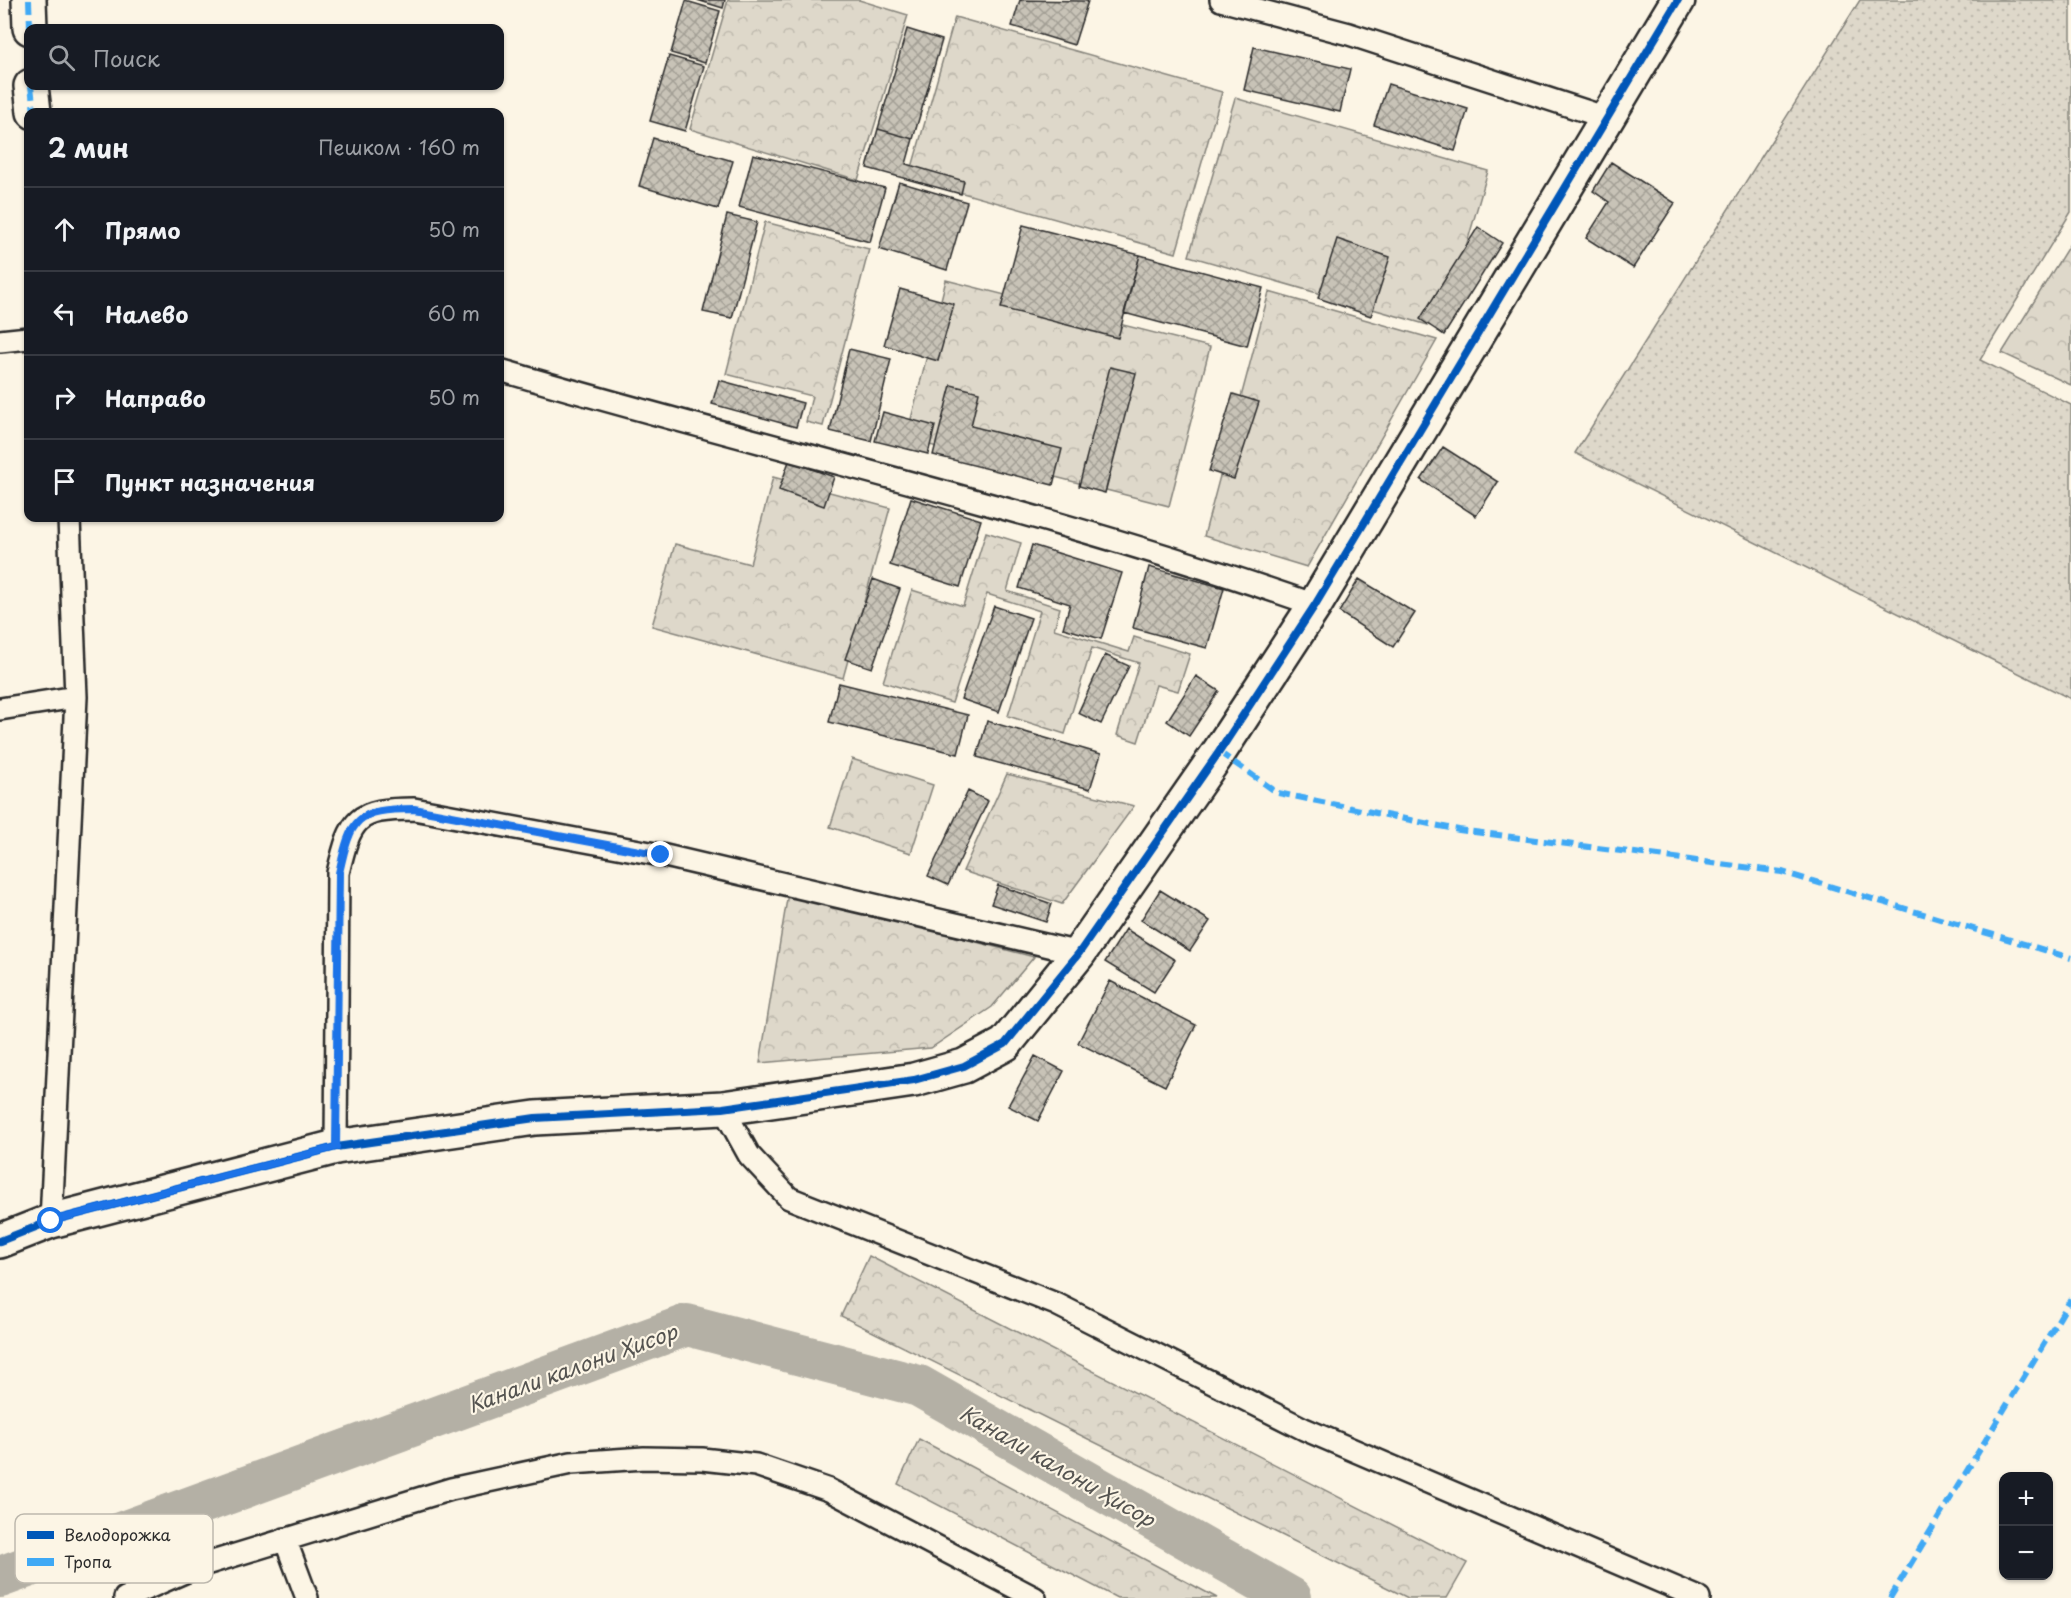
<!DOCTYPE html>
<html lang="ru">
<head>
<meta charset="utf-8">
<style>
	body { margin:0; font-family:"Playpen Sans",sans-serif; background:#242831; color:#f1f3f6 }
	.controls { position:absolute; right:18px; bottom:18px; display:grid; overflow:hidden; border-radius:12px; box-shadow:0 2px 4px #0004 }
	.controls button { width:54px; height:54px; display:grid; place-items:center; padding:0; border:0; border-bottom:2px solid #363941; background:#171b24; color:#f1f3f6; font:30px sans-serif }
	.stop { position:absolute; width:18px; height:18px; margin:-14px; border:4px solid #1a73e8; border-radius:50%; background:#fff }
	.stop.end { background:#1a73e8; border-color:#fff; box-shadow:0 2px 6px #0008 }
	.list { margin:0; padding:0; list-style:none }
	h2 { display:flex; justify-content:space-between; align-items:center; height:78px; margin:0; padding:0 24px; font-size:26px }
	h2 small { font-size:20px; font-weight:400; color:#9ea1a6 }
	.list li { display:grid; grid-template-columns:39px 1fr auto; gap:18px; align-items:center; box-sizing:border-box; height:84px; padding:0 24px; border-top:2px solid #363941 }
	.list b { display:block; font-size:22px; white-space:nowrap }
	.list em { font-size:20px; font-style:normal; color:#9ea1a6 }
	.icon { flex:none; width:33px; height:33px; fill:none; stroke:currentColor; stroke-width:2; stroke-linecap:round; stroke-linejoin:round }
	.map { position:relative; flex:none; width:2071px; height:1598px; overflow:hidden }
	.search { position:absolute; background:#171b24; box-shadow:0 2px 4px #0004; left:24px; top:24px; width:480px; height:66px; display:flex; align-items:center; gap:15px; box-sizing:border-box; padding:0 21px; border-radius:12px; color:#9ea1a6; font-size:22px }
	.panel { position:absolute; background:#171b24; box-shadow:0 2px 4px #0004; left:24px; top:108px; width:480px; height:414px; border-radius:12px }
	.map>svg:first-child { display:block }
</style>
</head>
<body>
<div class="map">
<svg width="2071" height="1598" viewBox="0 0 2071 1598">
	<defs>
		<pattern id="grass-dots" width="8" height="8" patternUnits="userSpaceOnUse" patternTransform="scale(1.5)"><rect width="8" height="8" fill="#ded8ca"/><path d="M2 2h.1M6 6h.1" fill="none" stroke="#bfbaae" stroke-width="1.8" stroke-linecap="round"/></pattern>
		<pattern id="forest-crowns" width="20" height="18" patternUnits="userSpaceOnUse" patternTransform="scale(1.5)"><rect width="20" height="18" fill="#ded8ca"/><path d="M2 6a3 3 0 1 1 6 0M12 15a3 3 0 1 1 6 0" fill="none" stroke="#bfbaae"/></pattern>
		<pattern id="building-cross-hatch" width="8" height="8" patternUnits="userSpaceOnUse" patternTransform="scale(1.5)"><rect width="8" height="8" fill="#c8c3b7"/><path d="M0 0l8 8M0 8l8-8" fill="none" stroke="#a39f95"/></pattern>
	</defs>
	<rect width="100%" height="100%" fill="#fcf5e5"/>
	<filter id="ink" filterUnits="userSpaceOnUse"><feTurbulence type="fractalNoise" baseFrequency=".0167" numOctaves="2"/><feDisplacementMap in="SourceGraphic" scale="12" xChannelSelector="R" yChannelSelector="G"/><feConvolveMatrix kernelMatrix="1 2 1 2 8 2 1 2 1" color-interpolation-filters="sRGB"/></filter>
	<g filter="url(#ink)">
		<path fill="url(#grass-dots)" stroke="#84827a" stroke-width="1.5" d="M1860,0H2071V212L1980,360L2071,405V699L1575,453Z"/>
		<path fill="url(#forest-crowns)" stroke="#84827a" stroke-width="1.5" d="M728,0H859L908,15L858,180L690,129Z
			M955,17L1222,92L1176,253L909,178Z
			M1235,98L1488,171L1442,329L1189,256Z
			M765,222L869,249L823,426L806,422L812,396L726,374Z
			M2071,242V385L2002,353Z
			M946,280L1210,347L1169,506L906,439Z
			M1269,292L1437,340L1307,567L1204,536Z
			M773,477L890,508L843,678L652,626L675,544L750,564Z
			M986,532L1021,543L1007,591L1060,608L1054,629L1129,652L1134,637L1190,654L1178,691L1156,685L1138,742L1117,735L1139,663L1092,648L1065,734L1008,716L1040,611L987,594L952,703L883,682L912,590L963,606Z
			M852,759L933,785L911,853L830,827Z
			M1007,774L1134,806L1062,904L963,871Z
			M788,893L1034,957L992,1007L931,1048L760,1063Z
			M869,1256L1467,1563L1447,1598H1408L841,1316Z
			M919,1439L1217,1598H1117L898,1484Z"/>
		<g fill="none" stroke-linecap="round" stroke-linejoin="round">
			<path stroke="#b4b0a5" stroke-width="42" d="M0,1577L687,1325L919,1386L1291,1598"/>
		</g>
		<path fill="url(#building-cross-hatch)" stroke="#2b2b2b" stroke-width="1.5" d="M697,0H725L723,8Z
			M1020,0L1088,1L1074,45L1012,26Z
			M686,1L720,11L705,63L671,53Z
			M907,29L942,40L913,139L878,129Z
			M1254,47L1350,69L1340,112L1244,90Z
			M669,56L704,66L685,131L650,121Z
			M1388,84L1468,109L1455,151L1374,125Z
			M878,129L913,139L906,164L964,181L961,194L867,168Z
			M653,138L733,161L718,209L639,186Z
			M753,154L885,188L870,242L739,207Z
			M1611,162L1675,203L1633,268L1586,238L1609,202L1593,191Z
			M899,182L967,202L947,270L879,249Z
			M727,215L757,222L732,318L703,312Z
			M1023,225L1140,255L1118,338L1001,308Z
			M1478,227L1502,243L1444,335L1420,319Z
			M1337,239L1390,257L1371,316L1318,298Z
			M1140,255L1263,288L1247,346L1124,313Z
			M900,289L954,304L938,361L884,345Z
			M849,349L891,359L871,441L830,431Z
			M1110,367L1136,373L1105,493L1079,486Z
			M719,380L803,403L796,427L712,404Z
			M951,385L979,392L971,426L1062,449L1053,485L933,455Z
			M1233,394L1259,402L1234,479L1209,471Z
			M883,412L935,426L928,454L875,441Z
			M1443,447L1498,482L1476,516L1421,480Z
			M789,461L834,477L824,506L779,490Z
			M911,498L981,520L960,587L890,565Z
			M1032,545L1122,573L1101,639L1063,628L1070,604L1019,588Z
			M1149,567L1224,588L1207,648L1133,628Z
			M873,579L900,589L872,668L845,659Z
			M1359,579L1415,613L1393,647L1339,612Z
			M994,606L1031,618L999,712L961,699Z
			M1105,655L1129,666L1101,724L1078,713Z
			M1196,676L1219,691L1189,736L1167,721Z
			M839,683L968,715L958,754L829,722Z
			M987,721L1101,754L1090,789L977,757Z
			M968,791L988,801L948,885L928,876Z
			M998,885L1052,904L1046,922L991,904Z
			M1160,890L1210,921L1190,951L1141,920Z
			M1126,929L1175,960L1154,992L1105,962Z
			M1110,981L1196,1025L1165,1086L1078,1043Z
			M1035,1056L1064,1071L1038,1121L1008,1106Z"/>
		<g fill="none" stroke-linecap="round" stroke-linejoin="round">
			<g stroke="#2b2b2b" stroke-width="26">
				<path id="service" d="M1221,0L1349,34L1607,118
					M0,341L28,338
					M500,370C771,450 1048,511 1315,605
					M0,709L76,697
					M723,1108L749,1155L789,1198L1056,1304L1304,1429L1699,1598
					M336,1147L338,873C351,818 356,809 414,809L661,855L1079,953
					M51,1221L76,697L69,518
					M285,1539L307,1598
					M125,1598L196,1567L451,1489L571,1463L644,1458L702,1459L756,1465L829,1490L1035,1598"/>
			</g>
			<g stroke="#2b2b2b" stroke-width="38">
				<path id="minor" d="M29,0L30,28
					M31,86L34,112
					M0,1241L51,1221L336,1147L535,1118L723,1108L914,1080L964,1066L1005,1044L1079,953L1219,752L1315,605L1678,0"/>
			</g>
			<use href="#service" stroke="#fcf5e5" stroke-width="21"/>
			<use href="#minor" stroke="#fcf5e5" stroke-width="33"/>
			<path stroke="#3fa9f5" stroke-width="6" stroke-dasharray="12 6" stroke-linecap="butt" d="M29,0L30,28
				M31,86L34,112
				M1219,752L1278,793L1459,830L1782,872L2071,958
				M1890,1598L2071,1299"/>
			<g stroke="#fcf5e5" stroke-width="11">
				<path id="cycleway" d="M0,1241L51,1221L336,1147L535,1118L723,1108L914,1080L964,1066L1005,1044L1079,953L1219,752L1315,605L1678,0"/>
			</g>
			<use href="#cycleway" stroke="#0057b8" stroke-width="8"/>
		</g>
	</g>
	<g fill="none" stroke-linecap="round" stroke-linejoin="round" filter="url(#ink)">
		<path stroke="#1a73e8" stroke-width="8" d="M51,1221L336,1147L339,873C351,818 356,809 414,809L661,855"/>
	</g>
	<g text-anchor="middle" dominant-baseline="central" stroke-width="4.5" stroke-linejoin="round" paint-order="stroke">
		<g font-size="21" font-style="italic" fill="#545350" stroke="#fcf5e5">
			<text transform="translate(572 1367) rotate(-20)">Канали калони Ҳисор</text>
			<text transform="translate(1058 1465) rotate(30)">Канали калони Ҳисор</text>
		</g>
	</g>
	<rect x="15" y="1514" width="198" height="69" rx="9" fill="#fcf5e5" stroke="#bdb8ad" stroke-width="1.5"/>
	<rect x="27" y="1531" width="27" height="8" fill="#0057b8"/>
	<rect x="27" y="1558" width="27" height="8" fill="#3fa9f5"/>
	<g font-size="16" fill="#2b2b2b">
		<text x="64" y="1541">Велодорожка</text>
		<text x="64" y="1568">Тропа</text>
	</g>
</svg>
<div class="controls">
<button>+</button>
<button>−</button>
</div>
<div class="stop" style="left:51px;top:1221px"></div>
<div class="stop end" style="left:661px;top:855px"></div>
<div class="search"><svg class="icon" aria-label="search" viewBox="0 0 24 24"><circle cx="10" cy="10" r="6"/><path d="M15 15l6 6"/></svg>Поиск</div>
<section class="panel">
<h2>2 мин<small>Пешком · 160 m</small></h2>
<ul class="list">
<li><svg class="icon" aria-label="ahead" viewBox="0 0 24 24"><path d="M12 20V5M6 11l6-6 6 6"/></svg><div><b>Прямо</b></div><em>50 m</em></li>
<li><svg class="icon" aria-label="left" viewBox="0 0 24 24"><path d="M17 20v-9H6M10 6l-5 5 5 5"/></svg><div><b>Налево</b></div><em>60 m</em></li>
<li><svg class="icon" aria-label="right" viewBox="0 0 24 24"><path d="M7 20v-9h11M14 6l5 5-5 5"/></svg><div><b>Направо</b></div><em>50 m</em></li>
<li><svg class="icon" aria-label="arrive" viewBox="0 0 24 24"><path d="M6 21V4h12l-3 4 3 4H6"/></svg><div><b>Пункт назначения</b></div></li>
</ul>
</section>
</div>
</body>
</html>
